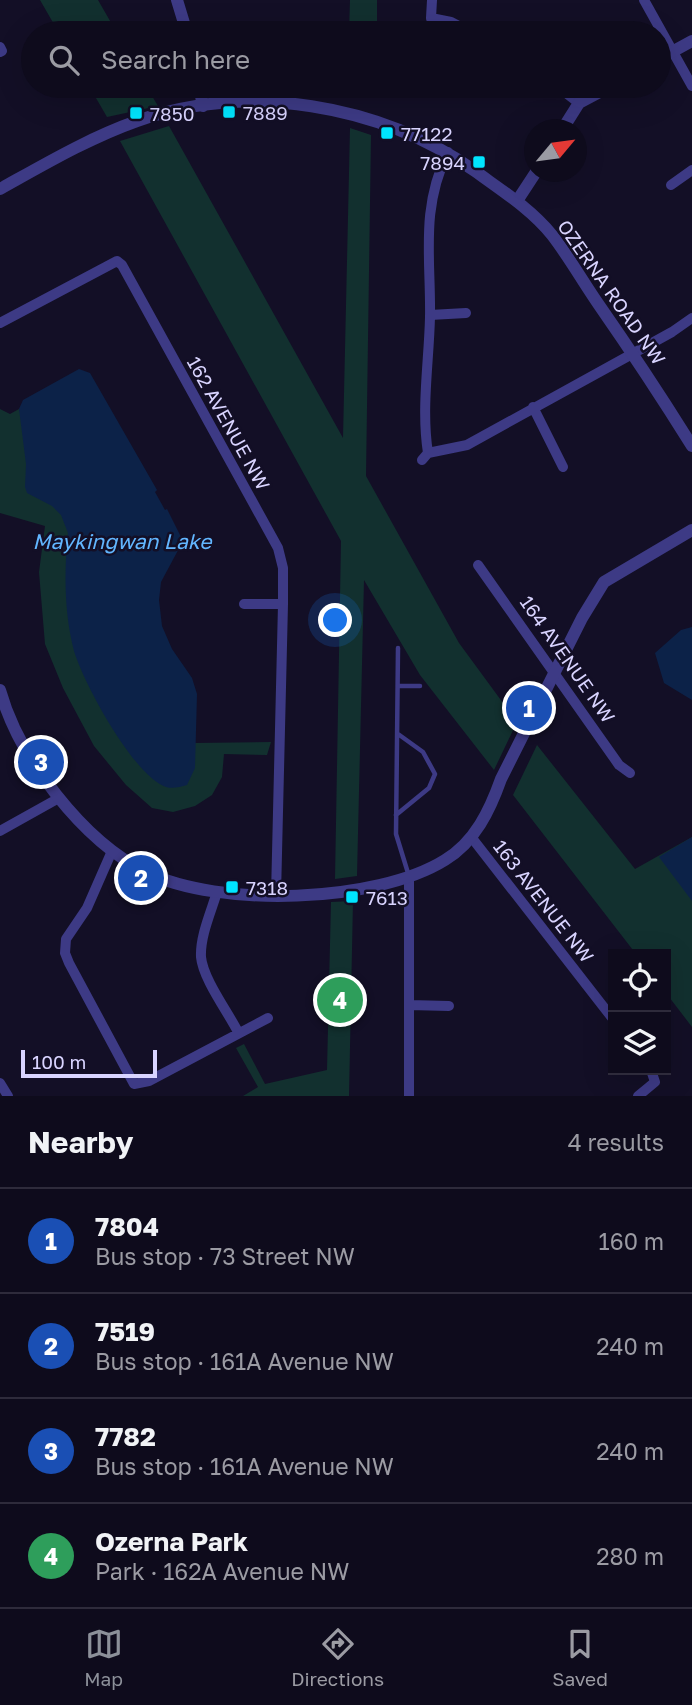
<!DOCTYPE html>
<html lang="en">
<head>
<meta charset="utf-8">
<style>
	body { margin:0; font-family:"Golos Text",sans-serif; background:#1c1929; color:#f1f3f6 }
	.controls { position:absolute; right:21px; bottom:21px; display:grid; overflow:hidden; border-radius:0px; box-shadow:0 7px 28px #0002 }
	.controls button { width:63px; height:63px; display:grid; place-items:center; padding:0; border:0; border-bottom:2px solid #2e2b3b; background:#0e0b1c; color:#f1f3f6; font:35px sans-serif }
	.compass { position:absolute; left:524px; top:119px; width:63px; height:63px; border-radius:50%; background:#0e0b1c; box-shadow:0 7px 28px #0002; rotate:61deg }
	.scale { position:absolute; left:21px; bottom:18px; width:136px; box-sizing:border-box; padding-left:7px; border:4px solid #d9d4ff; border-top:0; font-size:19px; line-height:24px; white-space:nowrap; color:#d9d4ff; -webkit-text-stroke:5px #130f26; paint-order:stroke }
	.you { position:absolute; left:336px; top:621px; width:24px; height:24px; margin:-18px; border:5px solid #fff; border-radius:50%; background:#1a73e8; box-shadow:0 0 0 10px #1a73e833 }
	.badge { display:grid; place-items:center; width:46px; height:46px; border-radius:50%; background:#8c9099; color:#fff; font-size:23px; font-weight:700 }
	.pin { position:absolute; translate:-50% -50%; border:4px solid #fff; box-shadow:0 2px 7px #0006 }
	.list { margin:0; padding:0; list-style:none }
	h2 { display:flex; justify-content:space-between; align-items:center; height:91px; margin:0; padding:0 28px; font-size:30px }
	h2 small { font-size:23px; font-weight:400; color:#9b9ba3 }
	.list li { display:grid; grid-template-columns:46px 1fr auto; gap:21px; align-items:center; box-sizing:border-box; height:105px; padding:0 28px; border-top:2px solid #2e2b3b }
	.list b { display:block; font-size:26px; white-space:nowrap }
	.list p { margin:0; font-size:23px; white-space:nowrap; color:#9b9ba3 }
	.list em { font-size:23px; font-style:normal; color:#9b9ba3 }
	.icon { flex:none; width:38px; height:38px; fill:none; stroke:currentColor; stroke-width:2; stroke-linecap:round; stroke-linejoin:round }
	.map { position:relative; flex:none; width:692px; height:1096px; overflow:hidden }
	.search { position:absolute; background:#0e0b1c; box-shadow:0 7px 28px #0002; left:21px; right:21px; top:21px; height:77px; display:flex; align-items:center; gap:18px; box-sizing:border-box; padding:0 24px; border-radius:38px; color:#9b9ba3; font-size:26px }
	.sheet { height:511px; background:#0e0b1c }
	nav { display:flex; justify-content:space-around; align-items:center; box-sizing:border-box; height:98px; border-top:2px solid #2e2b3b; background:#0e0b1c; font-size:19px; color:#9b9ba3 }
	nav a { display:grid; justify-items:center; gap:4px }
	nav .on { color:#8c9099 }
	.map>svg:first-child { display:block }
</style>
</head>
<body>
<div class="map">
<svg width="692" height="1096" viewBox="0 0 692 1096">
	<rect width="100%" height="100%" fill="#130f26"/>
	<path fill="#12302f" d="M40,0H98L117,33H59Z
		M350,0H377V33H349Z
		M89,86H146L158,106L107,117Z
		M169,126L343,438L350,128L371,135L366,476L459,643L517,722L494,770L420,675L364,580L357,876L335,879L341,541L120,141Z
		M0,409L10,414L19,409L39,477L71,513L162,763L195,743L271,742L267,755L224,754L222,777L212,795L195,806L173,812L152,808L126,785L94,746L63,688L45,644L39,572L45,526L0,513Z
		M537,745L635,869L692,837V1027L666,993V954H636L513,795Z
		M353,901L349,1096H243L258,1087L236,1048L244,1044L265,1084L327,1070L331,902Z"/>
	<path fill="#0c2248" d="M79,369L90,373L157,490L155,492L165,510L167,509L183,541L161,582L159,600L162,626L172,649L192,678L197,694L195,768L187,785C180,787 173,789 166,787C133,775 84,684 74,651C64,612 64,571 68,533L61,515L52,506L27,493L25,487L26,464L19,409L23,400Z
		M692,627V700L664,683L655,653L681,630Z
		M692,837V901L659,857Z"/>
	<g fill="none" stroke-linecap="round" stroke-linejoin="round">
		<path stroke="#3d3a85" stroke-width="4.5" d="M398,648L396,834L408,873
			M398,686H420
			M396,815L429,788L435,774L423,752L398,734"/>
		<path stroke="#3d3a85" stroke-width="10" d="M432,0L431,18L451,22L472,33
			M644,0L692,86
			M0,47L2,51L0,52
			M557,86L579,103
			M671,185L692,170
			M430,315L466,313
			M0,323L117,261L122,265L278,548L283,568V604L276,895
			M533,407L563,467
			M428,453C421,409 429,362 430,317C431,258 420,209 448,152
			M422,460L428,453L467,445L672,332L692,318
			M478,565L619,765L630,773
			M244,604H283
			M0,831L59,798
			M472,838L613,1019
			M112,851L87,908L66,939L65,953L69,963L134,1084L149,1081L268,1018
			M217,892C211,912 200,936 201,957C203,979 228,1012 238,1032
			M409,1005L449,1006
			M0,1083L8,1096
			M409,1096V878
			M638,1096L655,1082L651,1070"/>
		<path stroke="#3d3a85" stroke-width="12" d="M177,0L187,33
			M659,59L692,41
			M199,86L203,106
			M562,130L579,103L611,86
			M0,189C45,164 89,138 137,121C248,82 379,104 475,171C501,190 531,209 552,235C569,257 583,282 599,305C631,351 662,398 692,446
			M517,201L536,172
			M0,690C19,758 83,841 146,872C219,908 376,903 445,860C475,842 490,810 501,779L582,618L604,582L692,530"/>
	</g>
	<g fill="#00e5ff" stroke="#130f26" stroke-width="2.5">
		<rect x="222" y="105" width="14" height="14" rx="3.5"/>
		<rect x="129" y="106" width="14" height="14" rx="3.5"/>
		<rect x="380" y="126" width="14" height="14" rx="3.5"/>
		<rect x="472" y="155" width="14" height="14" rx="3.5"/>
		<rect x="225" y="880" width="14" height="14" rx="3.5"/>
		<rect x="345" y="890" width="14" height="14" rx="3.5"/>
	</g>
	<g text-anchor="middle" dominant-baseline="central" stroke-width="5" stroke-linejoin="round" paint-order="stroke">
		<g font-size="19" fill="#d9d4ff" stroke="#130f26" text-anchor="start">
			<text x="243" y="112">7889</text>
			<text x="150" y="113">7850</text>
			<text x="401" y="133">77122</text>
			<text x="465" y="162" text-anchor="end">7894</text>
			<text x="246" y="887">7318</text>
			<text x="366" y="897">7613</text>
		</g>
		<g font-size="19" fill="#d9d4ff" stroke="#130f26">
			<text transform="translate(612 292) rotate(55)">OZERNA ROAD NW</text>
			<text transform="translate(229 423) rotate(61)">162 AVENUE NW</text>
			<text transform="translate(568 659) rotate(55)">164 AVENUE NW</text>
			<text transform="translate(544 901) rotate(52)">163 AVENUE NW</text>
		</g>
		<g font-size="21" font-style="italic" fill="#62b6ff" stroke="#130f26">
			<text x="122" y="541">Maykingwan Lake</text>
		</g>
	</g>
</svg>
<div class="controls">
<button><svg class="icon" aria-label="locate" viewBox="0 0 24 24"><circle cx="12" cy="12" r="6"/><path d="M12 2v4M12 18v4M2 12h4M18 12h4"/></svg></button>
<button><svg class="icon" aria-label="layers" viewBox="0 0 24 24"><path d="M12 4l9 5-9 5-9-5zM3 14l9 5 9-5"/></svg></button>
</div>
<svg class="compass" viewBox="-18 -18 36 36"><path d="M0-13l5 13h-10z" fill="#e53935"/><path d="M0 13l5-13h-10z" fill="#9b9ba3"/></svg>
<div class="scale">100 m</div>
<div class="you"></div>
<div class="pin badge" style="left:529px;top:708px;background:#1a4fb4">1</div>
<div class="pin badge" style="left:141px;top:878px;background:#1a4fb4">2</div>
<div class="pin badge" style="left:41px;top:762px;background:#1a4fb4">3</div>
<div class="pin badge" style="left:340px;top:1000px;background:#2e9e5b">4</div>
<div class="search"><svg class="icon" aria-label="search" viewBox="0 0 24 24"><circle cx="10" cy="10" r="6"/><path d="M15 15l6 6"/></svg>Search here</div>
</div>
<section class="sheet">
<h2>Nearby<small>4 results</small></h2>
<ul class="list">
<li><span class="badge" style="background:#1a4fb4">1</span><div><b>7804</b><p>Bus stop · 73 Street NW</p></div><em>160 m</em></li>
<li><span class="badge" style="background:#1a4fb4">2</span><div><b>7519</b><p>Bus stop · 161A Avenue NW</p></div><em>240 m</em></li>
<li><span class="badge" style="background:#1a4fb4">3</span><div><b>7782</b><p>Bus stop · 161A Avenue NW</p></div><em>240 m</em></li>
<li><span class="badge" style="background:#2e9e5b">4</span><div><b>Ozerna Park</b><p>Park · 162A Avenue NW</p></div><em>280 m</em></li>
</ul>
</section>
<nav>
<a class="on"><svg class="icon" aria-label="map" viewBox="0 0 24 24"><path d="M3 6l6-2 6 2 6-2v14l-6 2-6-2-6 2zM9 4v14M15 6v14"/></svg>Map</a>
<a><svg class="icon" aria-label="directions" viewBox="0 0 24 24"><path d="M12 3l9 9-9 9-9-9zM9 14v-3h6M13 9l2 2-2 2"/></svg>Directions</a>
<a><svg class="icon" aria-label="saved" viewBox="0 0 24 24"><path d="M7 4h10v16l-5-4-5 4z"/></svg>Saved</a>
</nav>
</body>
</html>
